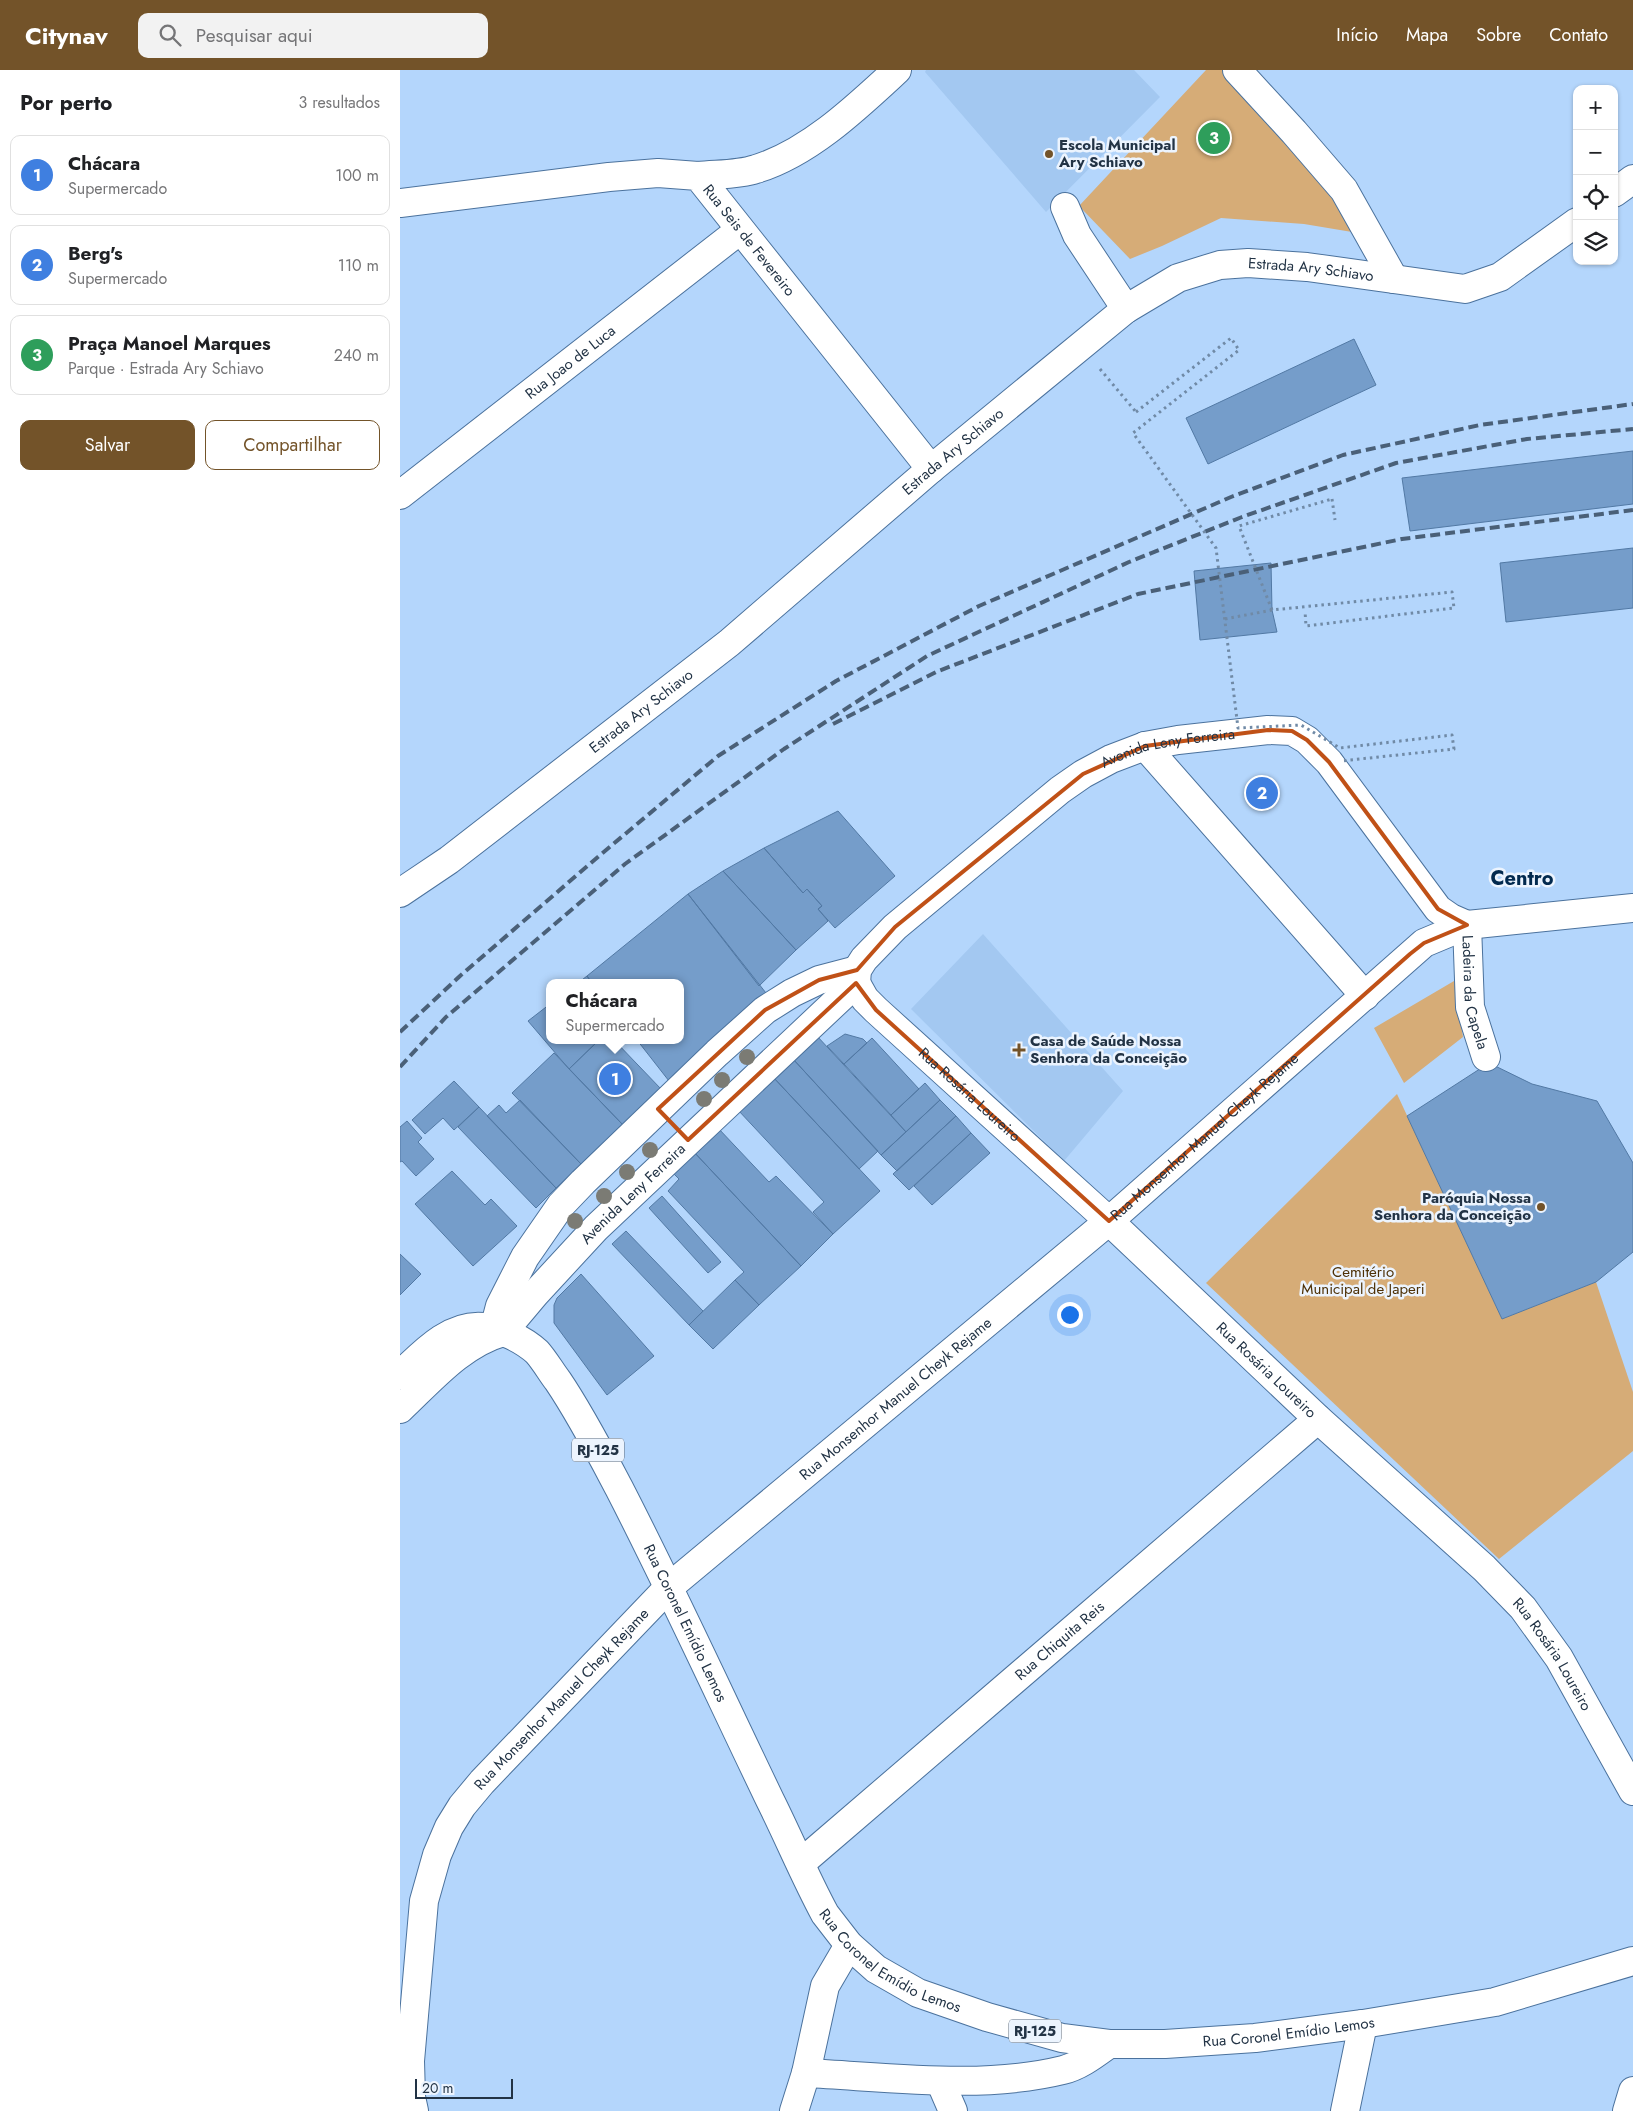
<!DOCTYPE html>
<html lang="pt">
<head>
<meta charset="utf-8">
<style>
	body { margin:0; font-family:Jost,sans-serif; background:#f2f2f2; color:#202124 }
	.controls { position:absolute; right:15px; top:15px; display:grid; overflow:hidden; border-radius:10px; box-shadow:0 1px 4px #0004 }
	.controls button { width:45px; height:45px; display:grid; place-items:center; padding:0; border:0; border-bottom:1px solid #e0e0e0; background:#fff; color:#202124; font:25px sans-serif }
	.scale { position:absolute; left:15px; bottom:12px; width:98px; box-sizing:border-box; padding-left:5px; border:2px solid #223345; border-top:0; font-size:14px; line-height:18px; white-space:nowrap; color:#223345; -webkit-text-stroke:4px #ecf4fe; paint-order:stroke }
	.you { position:absolute; left:669px; top:1244px; width:18px; height:18px; margin:-12px; border:4px solid #fff; border-radius:50%; background:#1a73e8; box-shadow:0 0 0 8px #1a73e833 }
	.badge { display:grid; place-items:center; width:32px; height:32px; border-radius:50%; background:#735329; color:#fff; font-size:16px; font-weight:700 }
	.pin { position:absolute; translate:-50% -50%; border:2px solid #fff; box-shadow:0 1px 5px #0006 }
	.popup { position:absolute; left:146px; top:909px; width:138px; height:65px; box-sizing:border-box; display:grid; place-content:center; border-radius:10px; background:#fff; filter:drop-shadow(0 1px 4px #0005); font-size:16px; white-space:nowrap; color:#757577 }
	.popup b { font-size:19px; color:#202124 }
	.popup::after { content:''; position:absolute; left:50%; top:100%; margin-left:-10px; border:10px solid transparent; border-top-color:#fff }
	.list { margin:0; padding:0; list-style:none }
	h2 { display:flex; justify-content:space-between; align-items:center; height:65px; margin:0; padding:0 20px; font-size:21px }
	h2 small { font-size:16px; font-weight:400; color:#757577 }
	.list li { display:grid; grid-template-columns:32px 1fr auto; gap:15px; align-items:center; box-sizing:border-box; height:80px; margin:0 10px 10px; padding:0 10px; border:1px solid #e0e0e0; border-radius:10px }
	.list b { display:block; font-size:19px; white-space:nowrap }
	.list p { margin:0; font-size:16px; white-space:nowrap; color:#757577 }
	.list em { font-size:16px; font-style:normal; color:#757577 }
	.actions { display:flex; gap:10px; padding:15px 20px }
	.actions a { flex:1; padding:11px 0; border:1px solid #735329; border-radius:10px; text-align:center; font-size:18px; color:#735329 }
	.actions .main { background:#735329; color:#fff }
	.icon { flex:none; width:28px; height:28px; fill:none; stroke:currentColor; stroke-width:2; stroke-linecap:round; stroke-linejoin:round }
	.map { position:relative; flex:none; width:1233px; height:2041px; overflow:hidden }
	header { display:flex; align-items:center; gap:30px; box-sizing:border-box; height:70px; padding:0 25px; background:#735329; color:#fff }
	header strong { font-size:24px }
	nav { display:flex; gap:28px; margin-inline-start:auto; font-size:18px }
	.search { width:350px; height:45px; background:#f2f2f2; display:flex; align-items:center; gap:12px; box-sizing:border-box; padding:0 18px; border-radius:10px; color:#757577; font-size:19px }
	main { display:flex }
	aside { flex:1; background:#fff }
	.map>svg:first-child { display:block }
</style>
</head>
<body>
<header>
<strong>Citynav</strong>
<div class="search"><svg class="icon" aria-label="search" viewBox="0 0 24 24"><circle cx="10" cy="10" r="6"/><path d="M15 15l6 6"/></svg>Pesquisar aqui</div>
<nav><a>Início</a><a>Mapa</a><a>Sobre</a><a>Contato</a></nav>
</header>
<main>
<aside>
<h2>Por perto<small>3 resultados</small></h2>
<ul class="list">
<li><span class="badge" style="background:#3f7fe0">1</span><div><b>Chácara</b><p>Supermercado</p></div><em>100 m</em></li>
<li><span class="badge" style="background:#3f7fe0">2</span><div><b>Berg's</b><p>Supermercado</p></div><em>110 m</em></li>
<li><span class="badge" style="background:#2e9e5b">3</span><div><b>Praça Manoel Marques</b><p>Parque · Estrada Ary Schiavo</p></div><em>240 m</em></li>
</ul>
<div class="actions"><a class="main">Salvar</a><a>Compartilhar</a></div>
</aside>
<div class="map">
<svg width="1233" height="2041" viewBox="0 0 1233 2041">
	<rect width="100%" height="100%" fill="#b4d6fc"/>
	<path fill="#a3c8f1" d="M526,0H734L760,27L646,142L525,2Z
		M583,864L723,1021L664,1091L511,939Z"/>
	<path fill="#d6ac77" d="M806,0H825L970,165L904,154L821,148L762,176L730,189L679,136Z
		M1054,911L1063,967L1004,1013L974,958Z
		M997,1024L1102,1249L1196,1212L1233,1322V1381L1099,1489L806,1213Z"/>
	<path fill="#759dca" stroke="#5279a4" d="M954,269L976,315L808,394L786,348Z
		M1233,381V434L1010,461L1002,408Z
		M1233,478V538L1106,552L1100,493Z
		M871,493L872,540L877,562L800,570L794,501Z
		M438,741L495,806L435,858L418,839L422,836L407,819L403,823L364,778Z
		M364,778L403,823L407,819L422,836L418,839L428,851L396,880L323,801Z
		M323,801L396,880L359,916L288,824Z
		M288,824L366,923L269,1011L237,970H280V913H192L187,906Z
		M187,906L192,913H178Z
		M150,934V970H199L169,999L128,951Z
		M445,964L463,969L467,973L444,994L427,976Z
		M417,966L506,1062L481,1085L393,989Z
		M472,968L519,1019L491,1045L444,994Z
		M199,970H214L261,1019L223,1055L169,999Z
		M154,983L223,1055L181,1094L112,1023Z
		M393,989L478,1081L459,1099L373,1007Z
		M1089,993L1132,1014L1197,1031L1233,1093V1182L1196,1212L1102,1249L1007,1046Z
		M373,1007L480,1121L433,1164L413,1142L424,1132L338,1040Z
		M54,1011L79,1037L54,1060L43,1048L25,1064L12,1050Z
		M525,1013L540,1030L506,1062L491,1045Z
		M120,1030L181,1094L156,1118L87,1046L99,1035L106,1043Z
		M540,1030L556,1046L497,1101L481,1085Z
		M79,1037L156,1118L136,1138L58,1057Z
		M556,1046L571,1063L509,1120L493,1104Z
		M7,1051L22,1068L18,1072L34,1089L16,1106L2,1091L0,1092V1057Z
		M318,1058L369,1112L376,1106L433,1164L401,1196L293,1081Z
		M571,1063L590,1083L532,1135L514,1116Z
		M293,1081L401,1196L359,1235L335,1210L344,1202L268,1121L279,1109L272,1102Z
		M52,1101L85,1135L91,1129L117,1156L73,1196L15,1134Z
		M262,1126L321,1192L308,1203L249,1138Z
		M226,1161L303,1241L289,1255L212,1174Z
		M0,1184L21,1204L0,1225Z
		M181,1204L254,1286L207,1325L154,1253V1235L157,1228Z
		M335,1210L359,1235L313,1279L289,1255Z"/>
	<g fill="none" stroke-linecap="round" stroke-linejoin="round">
		<g stroke="#4b729d" stroke-width="30">
			<g id="minor">
				<path d="M837,0L894,62L944,120L994,209"/>
				<path d="M298,106C317,104 338,105 356,99C409,83 457,37 497,0"/>
				<path id="s1" d="M0,133L209,107L258,103L298,106L531,399"/>
				<path d="M665,137L677,165L726,239"/>
				<path id="s2" d="M0,425L340,160"/>
				<path d="M745,676L965,926"/>
				<path id="s3" d="M1067,855L1070,937L1086,987"/>
				<path id="s4" d="M456,913L465,929L476,940L709,1151L918,1349L1084,1498L1123,1538L1159,1588L1233,1721"/>
				<path d="M94,1259L100,1236L125,1187L161,1135L183,1112L317,983L365,940L392,923L419,910L457,900"/>
				<path id="s5" d="M103,1262L135,1224L196,1158L456,913L457,900L464,889L495,857L660,720L683,704L711,689L745,676L778,670L868,660L892,661L907,670L929,692L1038,839L1051,848L1067,855"/>
				<path id="s6" d="M401,1793L918,1349"/>
				<path d="M406,2003C488,2007 582,2020 663,2000C680,1996 695,1984 709,1974"/>
				<path d="M540,2011L553,2041"/>
				<path id="s7" d="M14,2041L11,2027L10,1991L24,1831L37,1785L49,1757L62,1736L82,1712L268,1518L709,1151L1024,873L1067,855L1233,838"/>
				<path d="M394,2041L406,2003L425,1916L449,1875"/>
				<path d="M945,2041L963,1954"/>
				<path d="M1227,2041L1233,2021"/>
			</g>
		</g>
		<g stroke="#4b729d" stroke-width="30">
			<g id="major">
				<path d="M1214,123L1233,109"/>
				<path id="s8" d="M0,823L49,790L329,573L531,399L726,239L778,208L820,195L848,193L907,197L1065,219L1100,207L1177,152"/>
				<path id="s9" d="M0,1305C22,1284 50,1253 84,1257C102,1259 124,1270 137,1282C145,1291 151,1302 158,1311C181,1345 200,1382 219,1418C272,1521 320,1626 370,1730C389,1768 405,1807 425,1844L449,1875L476,1899L518,1923L587,1947L662,1968L709,1974H765L855,1968L963,1954L1095,1932L1233,1891"/>
				<path d="M0,1339C31,1310 61,1274 103,1262"/>
			</g>
		</g>
		<path stroke="#708aa6" stroke-width="3" stroke-dasharray="2.5 4" stroke-linecap="butt" d="M700,299L736,342
			M932,429L935,450
			M825,549L872,540L1052,522L1054,538L906,556L905,541"/>
		<use href="#minor" stroke="#fff" stroke-width="28"/>
		<use href="#major" stroke="#fff" stroke-width="28"/>
		<path stroke="#4a6078" stroke-width="4" stroke-dasharray="10 5" stroke-linecap="butt" d="M433,654L536,602L738,524L1002,469L1233,440
			M0,962L60,906L199,786L318,686L436,611L579,536L831,427L943,385L1080,355L1233,334
			M0,997L46,947L225,794L384,679L527,586L729,492L842,447L996,393L1127,369L1233,359"/>
		<path stroke="#708aa6" stroke-width="3" stroke-dasharray="2.5 4" stroke-linecap="butt" d="M736,342L831,268L839,280L733,363L816,478L838,658L901,655L940,678L1052,665L1054,679L941,691
			M872,540L839,456L932,429"/>
	</g>
	<g fill="#7b7b74">
		<circle cx="347" cy="987" r="8"/>
		<circle cx="322" cy="1010" r="8"/>
		<circle cx="304" cy="1029" r="8"/>
		<circle cx="250" cy="1080" r="8"/>
		<circle cx="227" cy="1102" r="8"/>
		<circle cx="204" cy="1126" r="8"/>
		<circle cx="175" cy="1151" r="8"/>
	</g>
	<path fill="none" stroke="#c05117" stroke-width="4" stroke-linejoin="round" d="M868,660L892,661L907,670L929,692L1038,839L1067,855L1024,873L1010,884L709,1151L476,940L456,913L288,1070L258,1039L365,940L419,910L457,900L495,857L683,704L745,676Z"/>
	<g fill="#735329" stroke="#ecf4fe" stroke-width="2">
		<circle cx="649" cy="84" r="5"/>
		<path d="M616.5 972.5h5v5h5v5h-5v5h-5v-5h-5v-5h5z"/>
		<circle cx="1141" cy="1137" r="5"/>
	</g>
	<g text-anchor="middle" dominant-baseline="central" stroke-width="5" stroke-linejoin="round" paint-order="stroke">
		<g fill="#ecf4fe" stroke="#5f6d7c" stroke-width="1">
			<rect x="172" y="1368.5" width="52" height="23" rx="4"/>
			<rect x="609" y="1949.5" width="52" height="23" rx="4"/>
		</g>
		<g font-size="14" font-weight="bold" fill="#223345">
			<text x="198" y="1380">RJ-125</text>
			<text x="635" y="1961">RJ-125</text>
		</g>
		<g font-size="15" font-weight="bold" fill="#223345" stroke="#ecf4fe" text-anchor="start">
			<text x="659" y="75">Escola Municipal<tspan x="659" dy="17">Ary Schiavo</tspan></text>
			<text x="630" y="971">Casa de Saúde Nossa<tspan x="630" dy="17">Senhora da Conceição</tspan></text>
			<text x="1131" y="1128" text-anchor="end">Paróquia Nossa<tspan x="1131" dy="17">Senhora da Conceição</tspan></text>
		</g>
		<g font-size="15" fill="#223345" stroke="#ecf4fe">
			<text stroke="none"><textPath href="#s1" startOffset="382">Rua Seis de Fevereiro</textPath></text>
			<text stroke="none"><textPath href="#s8" startOffset="1128">Estrada Ary Schiavo</textPath></text>
			<text stroke="none"><textPath href="#s2" startOffset="216">Rua Joao de Luca</textPath></text>
			<text stroke="none"><textPath href="#s8" startOffset="708">Estrada Ary Schiavo</textPath></text>
			<text stroke="none"><textPath href="#s8" startOffset="302">Estrada Ary Schiavo</textPath></text>
			<text stroke="none"><textPath href="#s5" startOffset="900">Avenida Leny Ferreira</textPath></text>
			<text stroke="none"><textPath href="#s3" startOffset="68">Ladeira da Capela</textPath></text>
			<text stroke="none"><textPath href="#s4" startOffset="160">Rua Rosária Loureiro</textPath></text>
			<text stroke="none"><textPath href="#s7" startOffset="1315">Rua Monsenhor Manuel Cheyk Rejame</textPath></text>
			<text stroke="none"><textPath href="#s5" startOffset="190">Avenida Leny Ferreira</textPath></text>
			<text stroke="none"><textPath href="#s4" startOffset="565">Rua Rosária Loureiro</textPath></text>
			<text stroke="none"><textPath href="#s7" startOffset="910">Rua Monsenhor Manuel Cheyk Rejame</textPath></text>
			<text stroke="none"><textPath href="#s9" startOffset="469">Rua Coronel Emídio Lemos</textPath></text>
			<text stroke="none"><textPath href="#s6" startOffset="341">Rua Chiquita Reis</textPath></text>
			<text stroke="none"><textPath href="#s4" startOffset="970">Rua Rosária Loureiro</textPath></text>
			<text stroke="none"><textPath href="#s7" startOffset="460">Rua Monsenhor Manuel Cheyk Rejame</textPath></text>
			<text stroke="none"><textPath href="#s9" startOffset="874">Rua Coronel Emídio Lemos</textPath></text>
			<text stroke="none"><textPath href="#s9" startOffset="1294">Rua Coronel Emídio Lemos</textPath></text>
		</g>
		<g font-size="15" fill="#4d3005" stroke="#ecf4fe">
			<text x="963" y="1202">Cemitério<tspan x="963" dy="17">Municipal de Japeri</tspan></text>
		</g>
		<g font-size="20" font-weight="bold" fill="#022a4f" stroke="#ecf4fe">
			<text x="1122" y="808">Centro</text>
		</g>
	</g>
</svg>
<div class="controls">
<button>+</button>
<button>−</button>
<button><svg class="icon" aria-label="locate" viewBox="0 0 24 24"><circle cx="12" cy="12" r="6"/><path d="M12 2v4M12 18v4M2 12h4M18 12h4"/></svg></button>
<button><svg class="icon" aria-label="layers" viewBox="0 0 24 24"><path d="M12 4l9 5-9 5-9-5zM3 14l9 5 9-5"/></svg></button>
</div>
<div class="scale">20 m</div>
<div class="you"></div>
<div class="pin badge" style="left:215px;top:1009px;background:#3f7fe0">1</div>
<div class="popup"><b>Chácara</b>Supermercado</div>
<div class="pin badge" style="left:862px;top:723px;background:#3f7fe0">2</div>
<div class="pin badge" style="left:814px;top:68px;background:#2e9e5b">3</div>
</div>
</main>
</body>
</html>
